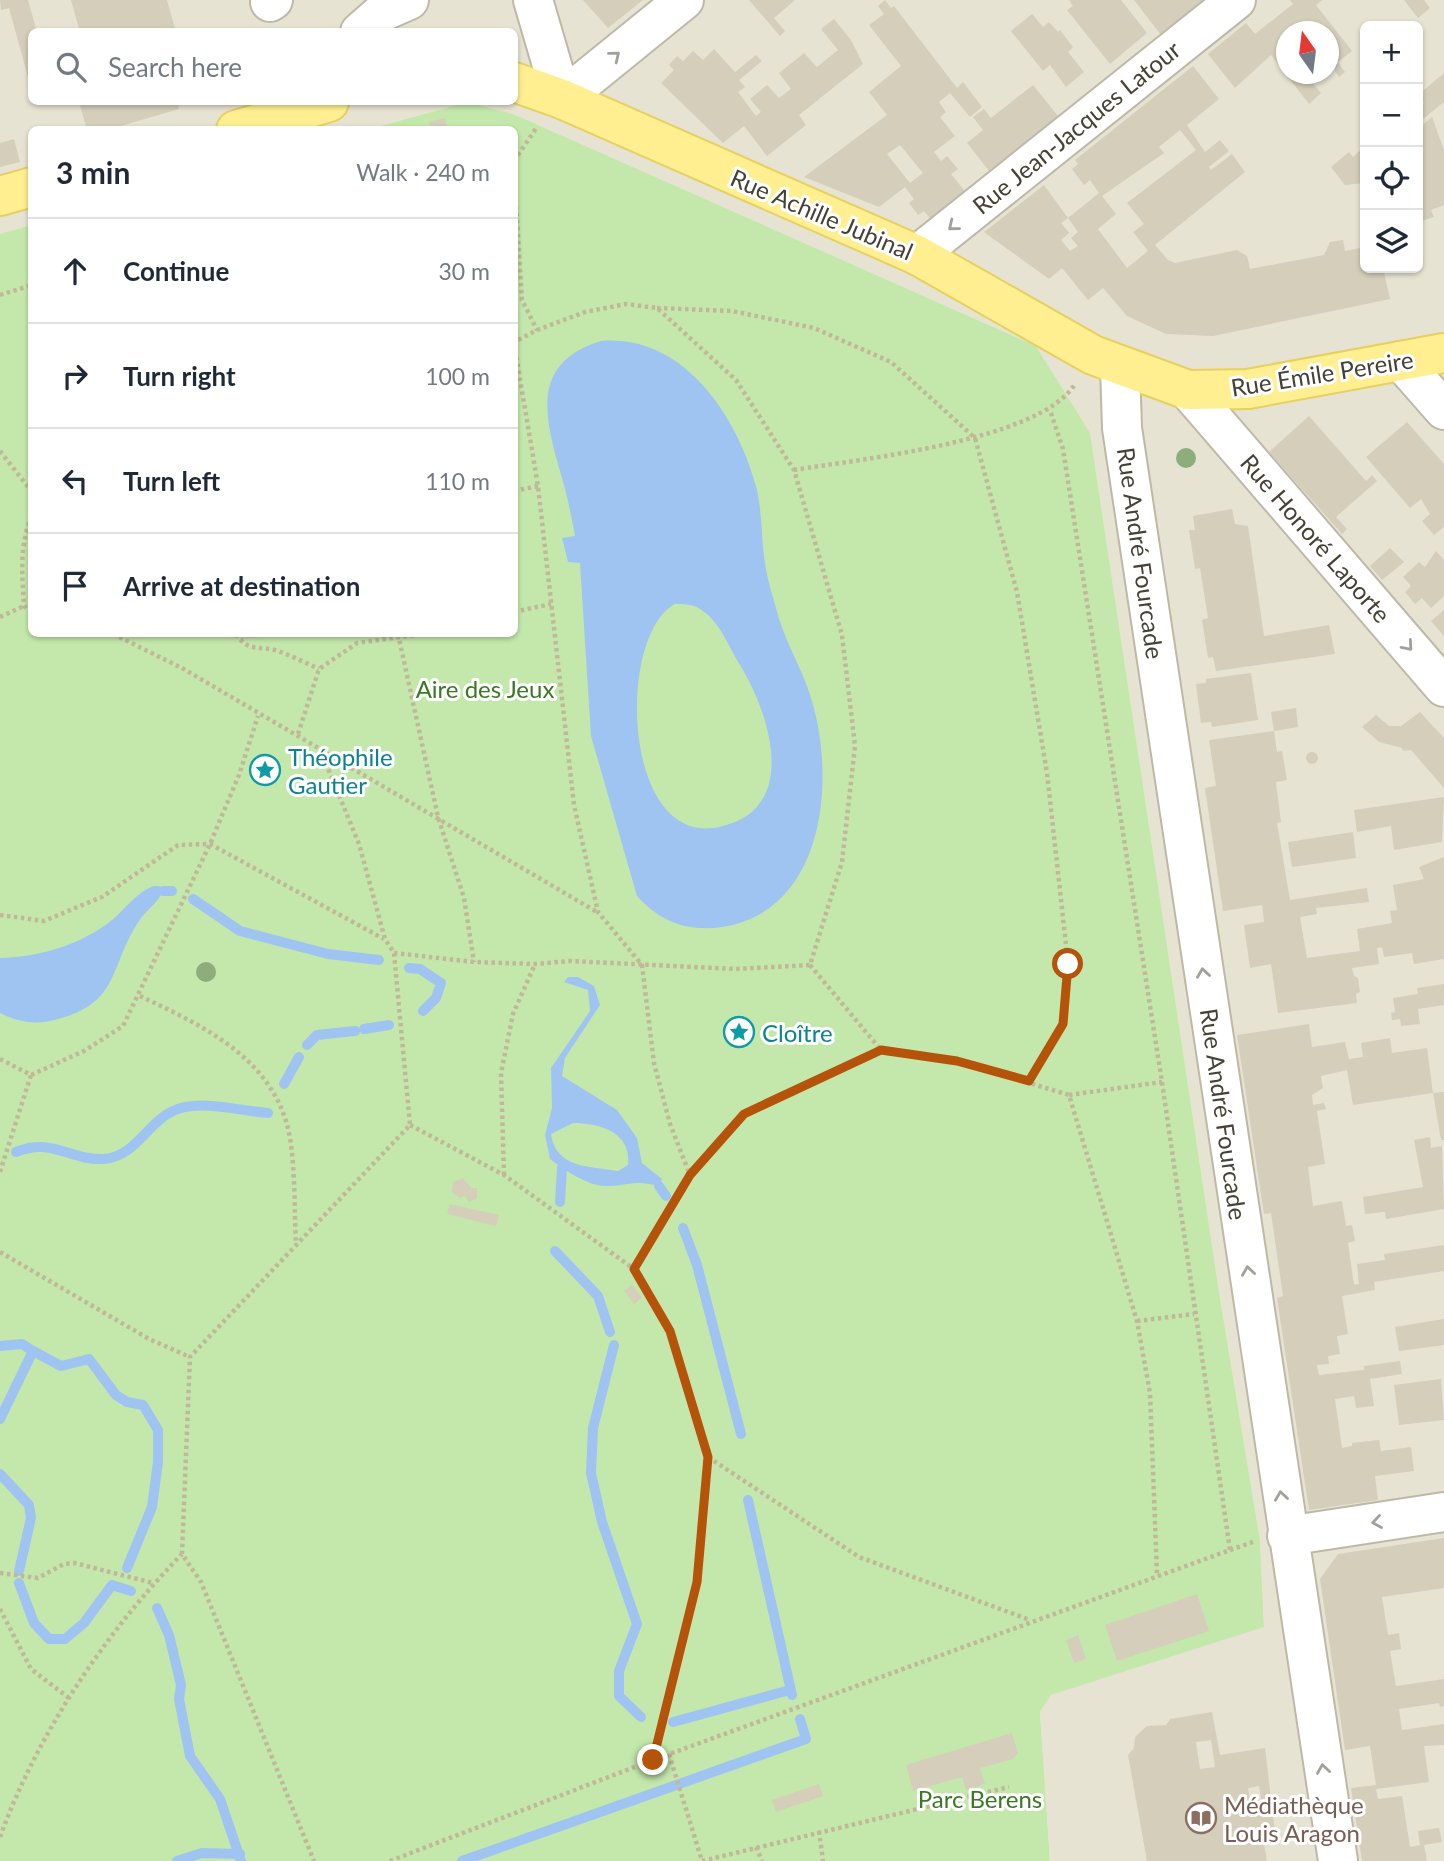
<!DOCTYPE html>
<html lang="en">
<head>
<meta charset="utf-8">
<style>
	body { margin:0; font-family:Lato,sans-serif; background:#f2f2f3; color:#1f2937 }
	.controls { position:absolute; right:21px; top:21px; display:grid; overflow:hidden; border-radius:10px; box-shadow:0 2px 5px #0004 }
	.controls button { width:63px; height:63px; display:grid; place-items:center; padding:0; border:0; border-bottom:2px solid #e0e1e3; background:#fff; color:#1f2937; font:35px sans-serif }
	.compass { position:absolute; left:1276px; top:21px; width:63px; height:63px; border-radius:50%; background:#fff; box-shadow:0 2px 5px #0004; rotate:346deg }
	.stop { position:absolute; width:21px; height:21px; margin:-16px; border:5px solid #b45309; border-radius:50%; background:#fff }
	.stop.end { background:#b45309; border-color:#fff; box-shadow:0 2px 7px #0008 }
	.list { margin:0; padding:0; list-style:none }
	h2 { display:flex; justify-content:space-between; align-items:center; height:91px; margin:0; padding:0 28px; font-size:30px }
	h2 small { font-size:23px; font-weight:400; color:#747a83 }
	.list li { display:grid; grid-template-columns:46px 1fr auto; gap:21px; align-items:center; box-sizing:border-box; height:105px; padding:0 28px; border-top:2px solid #e0e1e3 }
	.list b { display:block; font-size:26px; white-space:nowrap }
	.list em { font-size:23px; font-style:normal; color:#747a83 }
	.icon { flex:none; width:38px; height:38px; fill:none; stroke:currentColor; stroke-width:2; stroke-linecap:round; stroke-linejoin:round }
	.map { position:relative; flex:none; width:1444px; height:1861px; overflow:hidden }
	.search { position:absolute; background:#fff; box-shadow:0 2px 5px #0004; left:28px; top:28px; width:490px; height:77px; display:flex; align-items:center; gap:18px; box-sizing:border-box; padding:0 24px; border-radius:10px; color:#747a83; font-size:26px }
	.panel { position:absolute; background:#fff; box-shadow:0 2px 5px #0004; left:28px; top:126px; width:490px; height:511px; border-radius:10px }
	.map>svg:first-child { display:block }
</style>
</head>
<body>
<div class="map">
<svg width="1444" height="1861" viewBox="0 0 1444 1861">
	<rect width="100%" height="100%" fill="#f3f0e4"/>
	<path fill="#e7e3d2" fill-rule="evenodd" d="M0,0H1444V1861H1050L1040,1712L1051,1695L1264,1626L1260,1540L1220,1298L1090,434L1036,346L513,115L472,102H514V32H32V102H468L369,129L32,130L31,225L0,234ZM1365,26H1418V268H1365ZM1286,32H1328V74H1286Z"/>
	<path fill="#c4e8ac" d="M468,102L513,114L1036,346L1090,433L1220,1298L1260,1540L1264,1627L1051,1695L1040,1712L1050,1861H0V234L31,225L32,634H514V130L369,129Z"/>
	<path fill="#9fc4f1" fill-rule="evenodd" d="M601,341C681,334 735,412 755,483C762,506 761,532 764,556C766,574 771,591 776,608C783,636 797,660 807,686C838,769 829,911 722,927C688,932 660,922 637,896L591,736L580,563L568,562L562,538L575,536C572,520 569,504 565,489C549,430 522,365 601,341ZM675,604C683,604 692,604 700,609C720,621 728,646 740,665C770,714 801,810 719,827C622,848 616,635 675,604Z
		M153,886H159L163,891C158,904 144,911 137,924C109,969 119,1003 58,1019C38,1025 19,1023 0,1013V958C39,957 81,945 112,920C125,909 136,893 153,886Z
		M568,977H578L594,986L600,1005L565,1058L562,1076L617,1110L637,1138L642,1163L662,1179L659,1186C635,1179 627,1186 605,1186C588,1186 563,1169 550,1159L545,1135L552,1108L551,1068L590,1011L588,990L564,982ZM573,1123C599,1123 632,1132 628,1165L618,1171C590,1166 556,1169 551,1134Z"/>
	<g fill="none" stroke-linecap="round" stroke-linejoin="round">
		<path stroke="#9fc4f1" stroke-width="10" d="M163,891H172
			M193,899L240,931L328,954L379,960
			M409,968L420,969L441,983L436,998L423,1011
			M364,1029L389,1025
			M307,1045L317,1035L355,1031
			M284,1084L299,1057
			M16,1152C53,1137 70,1161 104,1159C138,1156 148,1119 178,1109C205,1100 240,1111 268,1113
			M659,1186L666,1196
			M560,1202L562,1168
			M683,1228L697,1265L741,1434
			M555,1251L598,1296L610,1332
			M614,1345L593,1428L591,1473L602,1522L637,1624L619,1671V1696L641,1717
			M0,1346L22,1344L33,1351L0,1419
			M33,1351L61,1366L89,1359L116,1395L127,1402L143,1405L158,1430V1462L152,1507L127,1568
			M0,1474L29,1505L31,1518L19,1571
			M748,1500L792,1695
			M19,1583L34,1623L49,1639H65L84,1623L112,1585L131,1591
			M157,1608L169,1635L181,1685L179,1699L190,1756L220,1799L241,1861
			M673,1722L790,1690
			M177,1861L202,1853L240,1854
			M462,1861L806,1739L800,1719"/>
	</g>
	<path fill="#d4ceba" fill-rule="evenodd" d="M0,0H28L37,32H32V76L28,77L9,8L1,10Z
		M71,0H167L176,32H80Z
		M583,0H643L608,28Z
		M749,0H795L774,18L785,31L780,36Z
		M885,0L891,8L894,6L957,88L963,82L982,107L970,117L950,93L939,102L946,112L940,117L955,136L934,152L941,161L947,156L958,169L951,174L968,195L934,223L924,211L918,215L909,203L914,199L905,187L879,207L804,177L887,115L869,92L901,66L869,25L884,14L878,6ZM900,145L923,173L910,183L887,154Z
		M1069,0H1121L1147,33L1110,64L1067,10L1073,6Z
		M1134,0H1214L1164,39Z
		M1290,0H1323L1316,5L1352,51L1338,62L1345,72L1339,77L1334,69L1328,74V32H1286V74H1305L1321,93L1309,104L1271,55L1235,88L1208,54L1246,23L1255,34L1293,4Z
		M1404,0H1424L1430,8L1418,18Z
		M1032,14L1043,27L1049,22L1058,32L1060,30L1073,47L1068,52L1084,72L1066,87L1050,65L1043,71L1011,31Z
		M834,19L851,40L863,64L799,115L806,125L767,156L744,126L723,143L661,83L674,70L669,65L677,56L683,61L693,51L703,60L714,49L735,72L756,55L762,61L739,80L745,87L738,92L756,116L761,112L750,99L767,85L779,98L791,89L779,73L798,58L804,53L817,67L838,50L821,29Z
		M1193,66L1219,99L1187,125L1205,152L1220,140L1229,151L1209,167L1211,170L1232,154L1245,172L1155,245L1168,260L1175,263L1237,250L1247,256L1250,269L1324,255L1330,242L1343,240L1345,251L1365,247V268H1383L1390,299L1213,336L1166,334L1127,316L1103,288L1088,300L1062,268L1049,279L984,232L1044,185L1068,218L1061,223L1069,233L1061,240L1070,251L1078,246L1071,238L1078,232L1068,218L1099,193L1090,180L1084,185L1072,169L1078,164L1075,160ZM1180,130L1196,150L1127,203L1144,224L1133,232L1148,251L1127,268L1098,229L1116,214L1102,196L1164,153L1159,147Z
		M1444,73V102L1418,123V108L1424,103L1418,95Z
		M1033,85L1062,121L993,176L967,143L983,130L973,117L984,109L991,118Z
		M79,102H177L179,109L107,130H87Z
		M1432,117L1444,150V205L1431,210L1434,217L1418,222V184L1422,183L1418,170V129Z
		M445,118L448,130H431L429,122Z
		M14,139L20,162L0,167V143Z
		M1363,148L1365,165L1361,168L1365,183L1345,185L1331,167L1349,152L1353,157Z
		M1309,416L1366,481L1372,475L1377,481L1336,517L1347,529L1342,534L1269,452Z
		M1407,422L1444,464V527L1434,535L1422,521L1430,514L1421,499L1410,508L1366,457Z
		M1232,509L1235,524L1248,526L1264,636L1329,625L1335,654L1216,671L1213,657L1208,658L1202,620L1208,618L1200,568L1195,569L1189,530H1195L1193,516Z
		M1390,548L1404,562L1382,580L1370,566Z
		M1436,551L1444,560V596L1431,608L1422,598L1415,604L1405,592L1411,586L1403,577L1419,562L1425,567Z
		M1444,610V636L1431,621Z
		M241,634H282V635L242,639Z
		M1251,673L1258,720L1212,727L1211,722L1201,723L1196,684L1206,683V679Z
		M1296,708L1298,727L1274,731L1271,712Z
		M1420,712L1444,738V788L1411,750L1403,751L1402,748L1379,742L1362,727L1376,715L1389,726H1401Z
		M1274,731L1277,752L1282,751L1287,780L1276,782L1281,822L1277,823L1290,900L1367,888L1369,902L1316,908L1317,914L1300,917L1307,958L1360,951L1357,929L1392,923L1390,911L1397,910L1393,885L1424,879L1419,867L1444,857V959L1414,964L1412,953L1384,957L1382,947L1377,948L1379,964L1352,968L1354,976L1358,978L1360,992L1356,994L1357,1003L1278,1013L1271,964L1250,968L1244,925L1264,922L1262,905L1223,911L1205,788L1216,786L1209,740Z
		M1306 758a6 6 0 1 1 12 0a6 6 0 1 1-12 0Z
		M1444,797L1442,842L1394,850L1391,826L1357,832L1354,810Z
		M1353,832L1356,858L1292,867L1288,842Z
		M1444,984V1005L1418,1009L1420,1024L1401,1026L1400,1019L1392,1020L1391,1013L1395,1012L1393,998L1418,994L1417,988Z
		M1309,1024L1312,1047L1345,1042L1349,1059L1363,1057L1361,1043L1390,1038L1392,1053L1427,1048L1433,1093L1444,1092V1140H1441L1433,1093L1353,1105L1347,1070L1321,1076L1323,1088L1312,1095L1313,1105L1324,1103L1326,1109L1317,1111L1325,1164L1308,1167L1313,1206L1342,1201L1346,1226L1352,1225L1355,1241L1348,1243L1354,1285L1359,1284L1357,1264L1385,1260L1384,1254L1444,1245V1271L1374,1282L1375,1290L1342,1296L1348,1334L1337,1336L1340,1354L1328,1356L1329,1364L1317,1365L1319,1375L1364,1370V1366L1400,1361L1402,1374L1370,1379L1374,1406L1356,1408L1354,1396L1335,1399L1342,1448L1352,1446V1443L1379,1440L1381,1451L1411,1447L1414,1471L1375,1476L1378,1500L1309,1510L1277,1298L1283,1296L1271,1213L1264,1214L1237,1035Z
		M1430,1137L1431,1148L1442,1146L1444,1209L1386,1219L1385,1212L1365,1214L1363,1197L1423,1187L1414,1140Z
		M463,1178L471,1188H477V1198L469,1202L465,1196L460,1198L452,1192L453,1182Z
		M450,1204L499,1215L496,1226L447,1214Z
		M632,1285L642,1298L634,1304L624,1291Z
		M1444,1319V1345L1399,1351L1395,1327Z
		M1441,1379L1444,1420L1399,1425L1394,1385Z
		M1444,1538V1588L1382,1597L1388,1635L1399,1633L1401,1649L1390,1651L1396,1686L1444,1679V1706L1440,1707L1439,1703L1399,1709L1402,1730L1444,1724V1745L1424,1746L1429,1782L1376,1789L1378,1799L1402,1796L1410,1847L1420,1845L1418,1831L1439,1828L1442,1842L1424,1845L1427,1861H1362L1351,1788L1376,1785L1370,1746L1345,1750L1320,1579L1338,1554Z
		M1197,1594L1209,1631L1117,1661L1105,1625Z
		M1078,1635L1086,1659L1074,1663L1066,1640Z
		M1212,1712L1220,1755L1265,1748L1276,1841L1264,1844L1267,1861H1147L1128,1755L1134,1748L1135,1737L1147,1726L1166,1725L1170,1719ZM1211,1740L1215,1767L1200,1769L1196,1742ZM1259,1786L1263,1810L1252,1813L1248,1788Z
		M1012,1733L1018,1753L1013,1759L980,1768L985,1784L966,1790L962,1777L913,1791L906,1765Z
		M819,1784L823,1796L776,1812L772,1800Z"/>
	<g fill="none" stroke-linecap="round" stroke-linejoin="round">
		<g stroke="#beb9a7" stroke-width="42">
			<path id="minor" d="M533,0L562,99L684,0
				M270,2L273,0
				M360,32L384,11L409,0
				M917,255L1236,0
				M1401,361L1444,410
				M1120,367L1122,428L1338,1861
				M1188,390L1444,687
				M1287,1536L1444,1512"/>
		</g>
		<g stroke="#e6d05f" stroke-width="42">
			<path id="major" d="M514,82L562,99L917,255L1093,355L1188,390L1248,389L1444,353
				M236,130L329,102
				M0,196L32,187"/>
		</g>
		<path stroke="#c0b898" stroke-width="4.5" stroke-dasharray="3.5 3.5" stroke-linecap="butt" d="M514,161L537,127
			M514,171L522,300L537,330
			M0,295L32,285
			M657,308L732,311L814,328L891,362L975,438L1017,592L1047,773L1068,963L1063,1024L1029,1081
			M514,343L538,486L574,805L598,912L642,965L654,1063L670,1124L690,1175
			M0,451L32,492
			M794,470C860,459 1040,441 1075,384
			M514,491L538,486
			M32,516C19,544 22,576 24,606L32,612
			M514,612L551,604
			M0,617L24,606
			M90,634H98
			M113,634L182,668L320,749L359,844L385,939L394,953L410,1125L190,1357L182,1554L201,1582L314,1861
			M236,634C248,653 260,645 278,651C292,656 306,663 319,669
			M398,634L438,817L464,898L474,962
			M298,734L319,669L357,643L422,634
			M321,750L597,912
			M0,915L44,921L102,897L178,845L210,844L384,939
			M394,953L474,962L535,964L570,961L736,969L810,965L842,862L855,746L842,635L794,470L736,380L657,308L626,304L585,312L537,330L514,342
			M810,965L881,1050
			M140,996C199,1024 265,1054 286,1121C296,1153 294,1210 296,1245
			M0,1059L31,1075L84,1051L123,1026L210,844L239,775L258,716
			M1069,1095L1162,1082
			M410,1125L504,1175L634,1269L670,1331L708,1457L697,1582L653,1759
			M0,1172L31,1075
			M504,1175L501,1073L513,1014L535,964
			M0,1252L149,1339L190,1357
			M634,1269L690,1175L744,1114L881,1050L957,1061L1069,1095L1137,1321L1150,1393L1157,1574
			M1137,1321L1194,1314
			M708,1457L859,1557L1030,1620
			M1230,1550L1256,1541
			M0,1573L38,1578L64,1564L75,1563L153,1583
			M0,1609L31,1669L69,1698
			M669,1754L702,1861
			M819,1831L823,1861
			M0,1837C38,1733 105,1633 182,1554
			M756,1847L762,1861
			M390,1861L653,1760L1230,1550L1162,1082L1063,449L1050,410
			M702,1861L1009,1787"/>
		<use href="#minor" stroke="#fff" stroke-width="38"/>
		<use href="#major" stroke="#ffef91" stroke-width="38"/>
	</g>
	<g fill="#8dae7c">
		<circle cx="1186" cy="458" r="10"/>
		<circle cx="206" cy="972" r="10"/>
	</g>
	<defs><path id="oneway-chevron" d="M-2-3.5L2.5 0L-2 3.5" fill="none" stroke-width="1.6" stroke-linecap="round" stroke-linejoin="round" transform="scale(1.75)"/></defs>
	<g stroke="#a2a09a">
		<use href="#oneway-chevron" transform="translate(615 56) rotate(-39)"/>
		<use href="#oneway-chevron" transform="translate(953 226) rotate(141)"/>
		<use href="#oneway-chevron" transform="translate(1408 646) rotate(49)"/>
		<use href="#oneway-chevron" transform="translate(1203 973) rotate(-98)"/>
		<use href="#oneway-chevron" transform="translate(1248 1271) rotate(-98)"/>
		<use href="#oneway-chevron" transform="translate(1281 1496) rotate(-98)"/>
		<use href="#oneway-chevron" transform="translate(1377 1522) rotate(171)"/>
		<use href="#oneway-chevron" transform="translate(1323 1769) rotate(-99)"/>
	</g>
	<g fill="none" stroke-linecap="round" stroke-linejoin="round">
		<path stroke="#b45309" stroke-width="9" d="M653,1760L697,1582L708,1457L670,1331L634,1269L690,1175L744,1114L881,1050L957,1061L1029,1081L1063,1024L1068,964"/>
	</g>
	<defs>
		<g id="sight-ring" transform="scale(1.575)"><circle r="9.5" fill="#fff" stroke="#0f9aa8" stroke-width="1.5"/><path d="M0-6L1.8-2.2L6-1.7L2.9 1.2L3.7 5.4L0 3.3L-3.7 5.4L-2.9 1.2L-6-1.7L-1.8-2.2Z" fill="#0f9aa8"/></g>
		<g id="library-ring" transform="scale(1.575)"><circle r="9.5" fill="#fff" stroke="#8d6e63" stroke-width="1.5"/><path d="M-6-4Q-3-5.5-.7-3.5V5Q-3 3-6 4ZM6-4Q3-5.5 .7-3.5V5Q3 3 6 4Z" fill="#8d6e63"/></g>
	</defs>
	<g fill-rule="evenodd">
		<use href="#sight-ring" x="265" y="770"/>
		<use href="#sight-ring" x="739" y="1032"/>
		<use href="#library-ring" x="1201" y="1818"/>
	</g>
	<g text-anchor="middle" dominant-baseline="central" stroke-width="6" stroke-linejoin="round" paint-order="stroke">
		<g font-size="24" fill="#454134" stroke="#fff">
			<text transform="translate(1076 127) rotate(-39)">Rue Jean-Jacques Latour</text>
			<text transform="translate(822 214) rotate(23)">Rue Achille Jubinal</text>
			<text transform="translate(1322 373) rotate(-9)">Rue Émile Pereire</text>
			<text transform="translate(1316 538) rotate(49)">Rue Honoré Laporte</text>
			<text transform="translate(1141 553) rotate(82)">Rue André Fourcade</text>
			<text transform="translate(1224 1114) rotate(82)">Rue André Fourcade</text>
		</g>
		<g font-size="24" fill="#3a7826" stroke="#fff">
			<text x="485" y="688">Aire des Jeux</text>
			<text x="980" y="1798">Parc Berens</text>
		</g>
		<g font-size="24" fill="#0d838f" stroke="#fff" text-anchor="start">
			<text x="288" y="756">Théophile<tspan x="288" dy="28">Gautier</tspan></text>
			<text x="762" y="1032">Cloître</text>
		</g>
		<g font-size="24" fill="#785e54" stroke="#fff" text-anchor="start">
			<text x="1224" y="1804">Médiathèque<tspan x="1224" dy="28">Louis Aragon</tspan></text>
		</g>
	</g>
</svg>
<div class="controls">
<button>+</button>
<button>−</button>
<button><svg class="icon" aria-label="locate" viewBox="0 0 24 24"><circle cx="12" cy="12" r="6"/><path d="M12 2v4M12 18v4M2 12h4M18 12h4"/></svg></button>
<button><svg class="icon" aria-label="layers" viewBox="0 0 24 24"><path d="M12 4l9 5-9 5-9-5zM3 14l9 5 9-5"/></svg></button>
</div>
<svg class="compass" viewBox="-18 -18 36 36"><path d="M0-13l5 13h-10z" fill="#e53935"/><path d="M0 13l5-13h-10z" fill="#747a83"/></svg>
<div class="stop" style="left:1068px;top:964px"></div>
<div class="stop end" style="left:653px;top:1760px"></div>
<div class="search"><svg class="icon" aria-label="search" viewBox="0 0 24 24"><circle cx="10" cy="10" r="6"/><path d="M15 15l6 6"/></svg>Search here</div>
<section class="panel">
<h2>3 min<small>Walk · 240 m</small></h2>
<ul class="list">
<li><svg class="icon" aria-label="ahead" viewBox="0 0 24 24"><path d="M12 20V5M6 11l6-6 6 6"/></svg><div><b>Continue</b></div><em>30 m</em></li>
<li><svg class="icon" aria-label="right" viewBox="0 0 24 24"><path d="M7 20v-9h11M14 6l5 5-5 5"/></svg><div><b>Turn right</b></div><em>100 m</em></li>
<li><svg class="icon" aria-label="left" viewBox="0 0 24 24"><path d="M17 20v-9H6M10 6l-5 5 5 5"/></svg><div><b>Turn left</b></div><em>110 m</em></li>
<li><svg class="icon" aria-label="arrive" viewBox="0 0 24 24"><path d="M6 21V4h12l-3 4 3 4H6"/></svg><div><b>Arrive at destination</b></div></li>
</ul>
</section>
</div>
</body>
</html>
